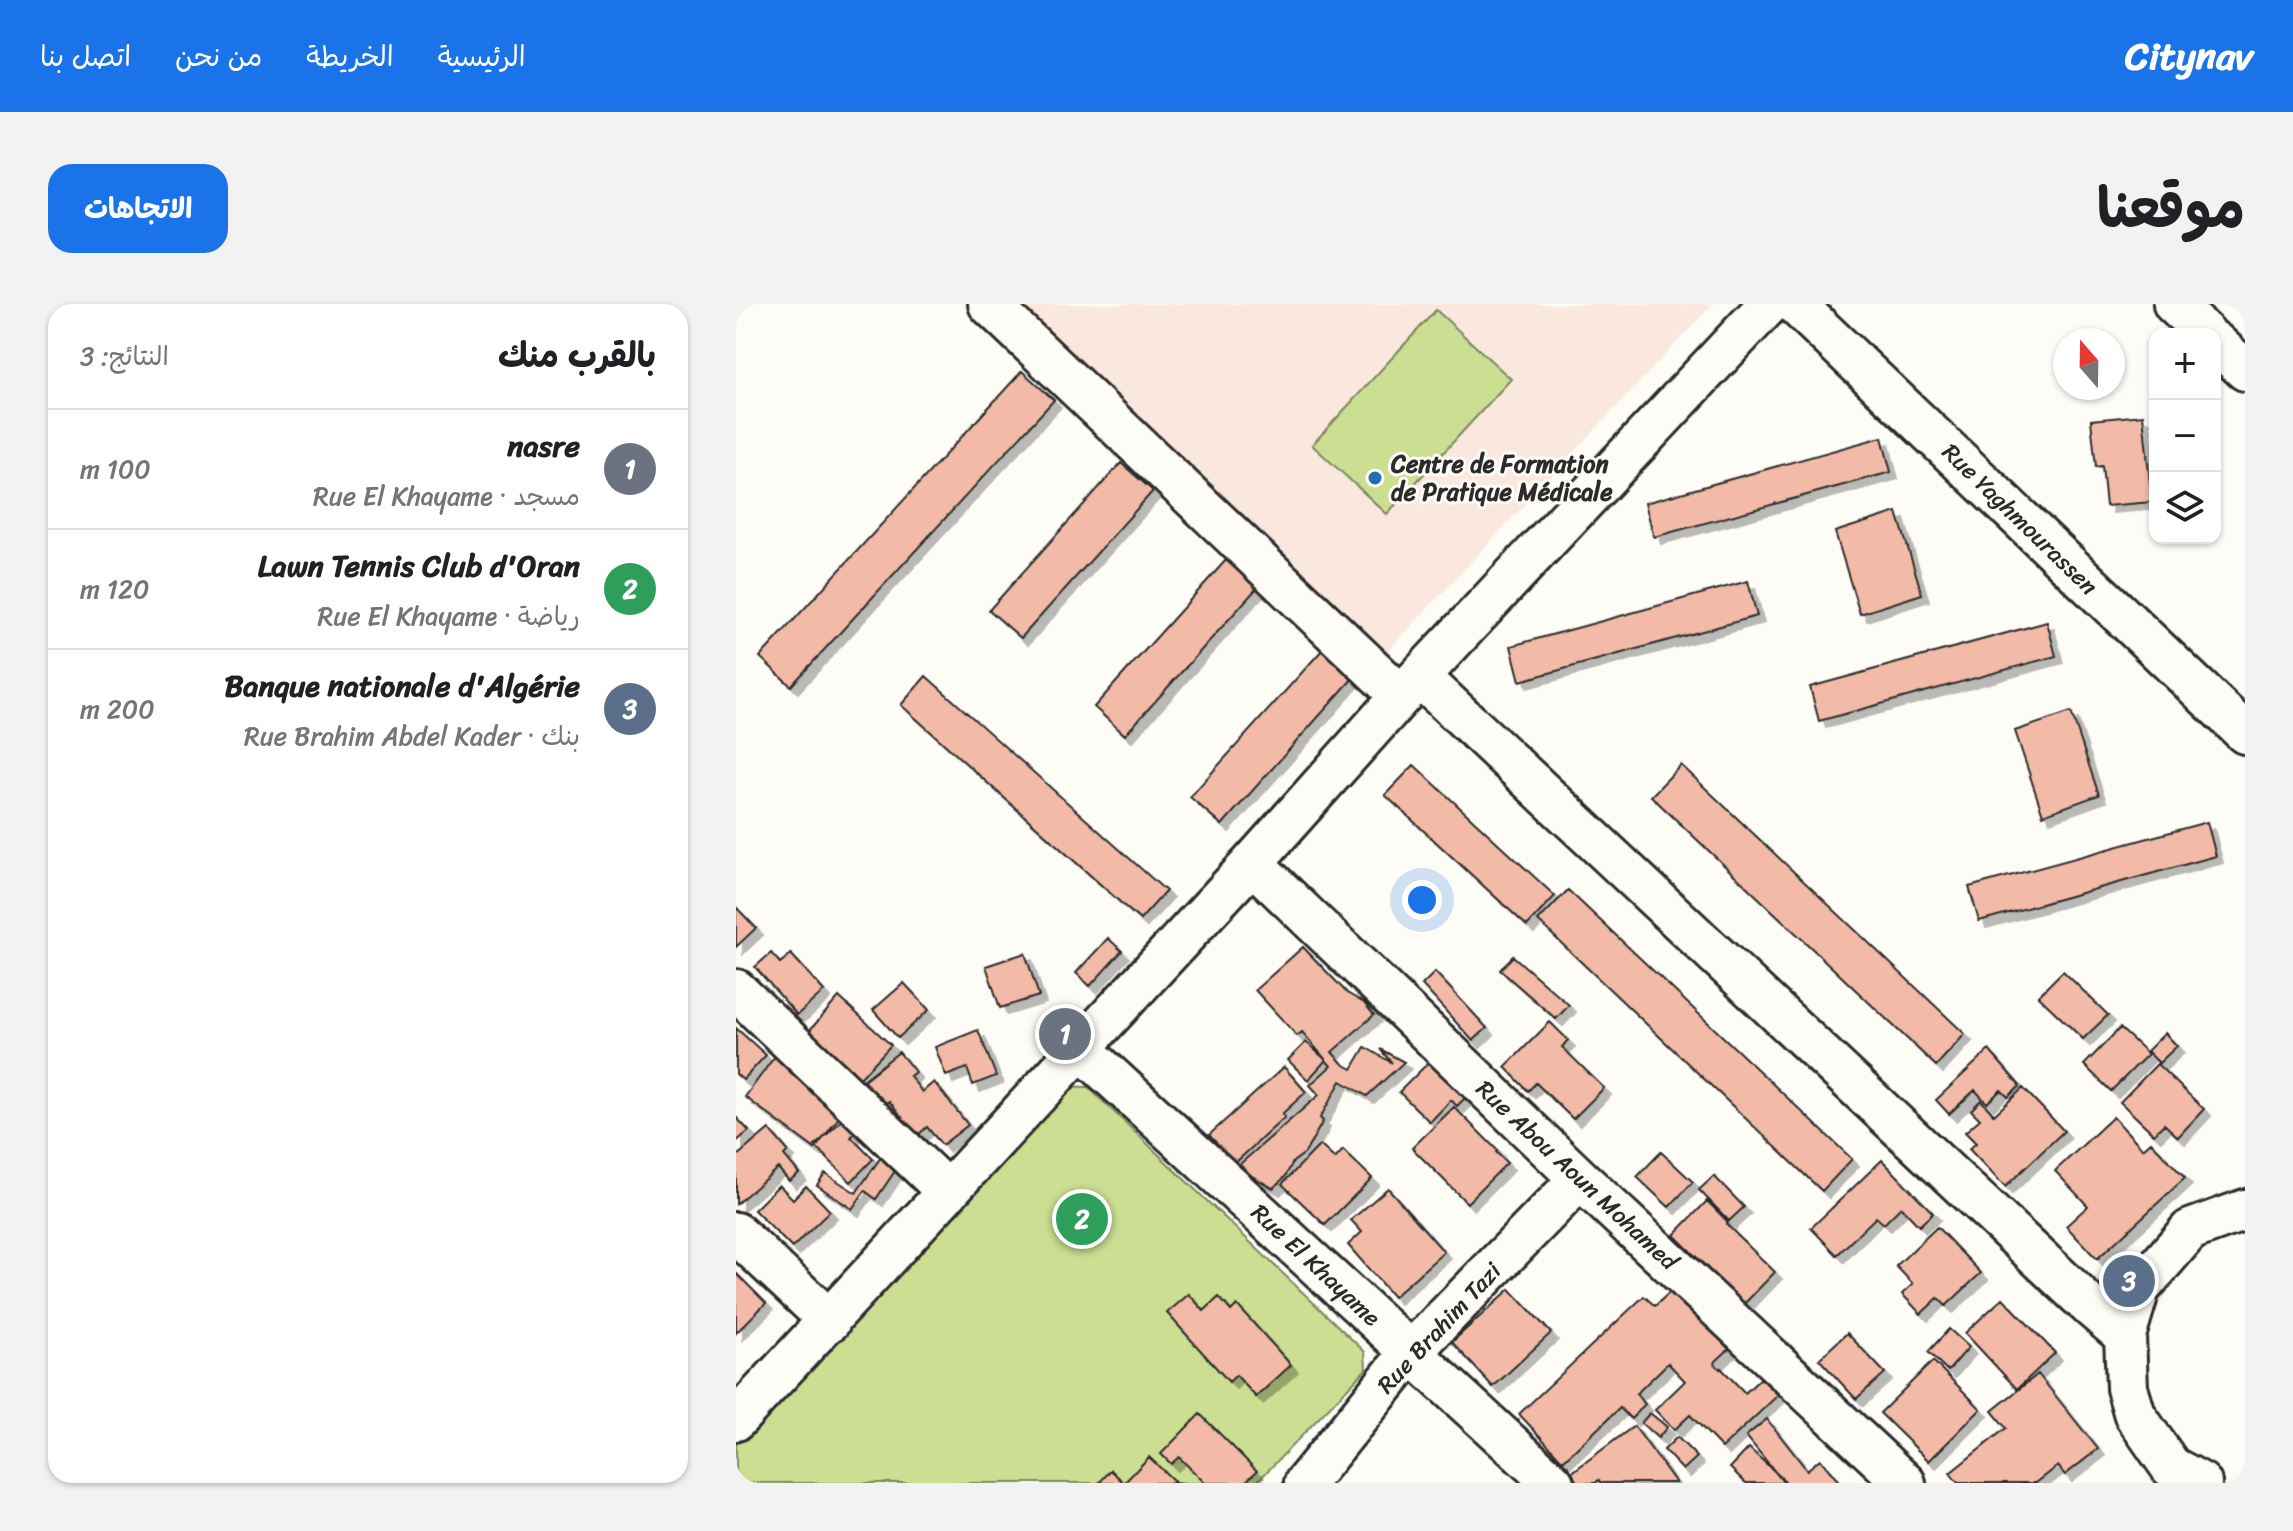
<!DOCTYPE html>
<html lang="ar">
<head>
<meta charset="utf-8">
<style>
	body { margin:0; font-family:Sriracha,"Playpen Sans Arabic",sans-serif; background:#f2f2f2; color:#202124; direction:rtl }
	.controls { position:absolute; right:24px; top:24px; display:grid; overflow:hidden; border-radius:16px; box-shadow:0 2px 6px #0004 }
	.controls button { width:72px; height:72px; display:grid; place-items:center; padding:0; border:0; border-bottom:2px solid #e0e0e0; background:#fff; color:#202124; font:40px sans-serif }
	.compass { position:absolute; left:1317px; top:24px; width:72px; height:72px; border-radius:50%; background:#fff; box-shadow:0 2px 6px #0004; rotate:340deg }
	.you { position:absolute; left:686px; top:596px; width:28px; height:28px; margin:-20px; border:6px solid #fff; border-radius:50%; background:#1a73e8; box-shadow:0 0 0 12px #1a73e833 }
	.badge { display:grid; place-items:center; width:52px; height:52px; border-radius:50%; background:#1a73e8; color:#fff; font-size:26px; font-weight:700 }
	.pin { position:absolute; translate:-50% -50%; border:4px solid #fff; box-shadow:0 2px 8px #0006 }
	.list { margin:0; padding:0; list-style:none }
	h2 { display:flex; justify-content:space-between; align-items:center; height:104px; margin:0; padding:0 32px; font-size:34px }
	h2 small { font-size:26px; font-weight:400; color:#757577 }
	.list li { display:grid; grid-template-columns:52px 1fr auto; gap:24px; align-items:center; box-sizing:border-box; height:120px; padding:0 32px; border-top:2px solid #e0e0e0 }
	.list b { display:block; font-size:30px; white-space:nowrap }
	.list p { margin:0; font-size:26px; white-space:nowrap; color:#757577 }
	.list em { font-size:26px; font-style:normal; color:#757577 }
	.icon { flex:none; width:44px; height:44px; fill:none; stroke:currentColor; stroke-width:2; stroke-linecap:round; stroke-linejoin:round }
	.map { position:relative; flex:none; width:1509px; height:1179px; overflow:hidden; direction:ltr; border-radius:24px }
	header { display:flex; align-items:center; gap:48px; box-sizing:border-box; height:112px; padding:0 40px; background:#1a73e8; color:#fff }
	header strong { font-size:38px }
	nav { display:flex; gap:44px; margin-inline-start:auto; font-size:28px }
	.intro { display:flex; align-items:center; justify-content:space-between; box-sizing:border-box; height:192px; padding:0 48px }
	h1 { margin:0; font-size:56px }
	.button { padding:20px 36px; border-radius:24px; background:#1a73e8; color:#fff; font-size:28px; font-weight:700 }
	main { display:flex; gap:48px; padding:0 48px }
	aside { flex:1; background:#fff; border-radius:24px; box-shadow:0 2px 6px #0004 }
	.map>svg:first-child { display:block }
</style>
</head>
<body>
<header>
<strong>Citynav</strong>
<nav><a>الرئيسية</a><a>الخريطة</a><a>من نحن</a><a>اتصل بنا</a></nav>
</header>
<div class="intro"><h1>موقعنا</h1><a class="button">الاتجاهات</a></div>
<main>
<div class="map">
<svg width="1509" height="1179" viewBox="0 0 1509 1179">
	<defs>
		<filter id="shadow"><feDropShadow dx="7" dy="7" stdDeviation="0" flood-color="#0004"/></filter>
	</defs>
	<rect width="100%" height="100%" fill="#fdfcf7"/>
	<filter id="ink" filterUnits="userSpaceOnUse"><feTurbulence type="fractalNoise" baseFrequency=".0125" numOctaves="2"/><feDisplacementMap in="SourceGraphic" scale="16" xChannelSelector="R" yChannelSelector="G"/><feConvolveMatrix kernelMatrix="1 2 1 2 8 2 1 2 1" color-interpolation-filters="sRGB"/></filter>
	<g filter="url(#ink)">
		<path fill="#fae8df" d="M279,0H977L650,349Z"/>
		<path fill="#ccde92" stroke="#7c845e" stroke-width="2" d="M700,6L775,75L651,210L576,141Z
			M324,782L352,783L629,1048L630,1065L520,1179H0V1133Z"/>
		<path fill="#f3bba7" stroke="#2b2b2b" stroke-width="2" filter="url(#shadow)" d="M286,67L318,96L55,382L24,353Z
			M1407,111L1416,198L1370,202L1366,162L1360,163L1355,116Z
			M1146,133L1155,168L918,233L909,199Z
			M385,159L417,187L285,334L253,306Z
			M1161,208L1186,290L1124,310L1099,228Z
			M490,256L521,284L389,431L358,403Z
			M1012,277L1021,312L784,377L775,342Z
			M1311,318L1320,352L1083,417L1074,383Z
			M587,345L618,373L486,521L454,493Z
			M190,372L430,587L404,616L165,401Z
			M1335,408L1363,491L1307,511L1279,427Z
			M678,461L819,592L791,622L649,491Z
			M945,461L1229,730L1200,762L915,492Z
			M1471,518L1480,552L1243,617L1233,583Z
			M832,586L1116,855L1086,887L802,617Z
			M0,603L20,624L0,643Z
			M372,634L386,647L354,682L340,669Z
			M567,643L611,689L628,699L638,711L596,748L607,760L616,765L629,743L656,759L644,745L668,758L631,792L605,777L584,814L587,817L569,849L557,858L549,873L537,884L514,871L504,860L583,791L574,781L595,762L566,728L561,732L519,686Z
			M35,649L44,659L55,650L88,687L61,711L19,663Z
			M289,649L303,692L264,704L250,662Z
			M777,652L833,701L820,715L764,666Z
			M1327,667L1372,711L1347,735L1302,692Z
			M699,668L751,724L737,737L686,681Z
			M168,679L193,706L162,734L137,706Z
			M103,693L155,741L124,774L73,727Z
			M814,718L832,736L826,743L868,784L837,815L800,779L792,787L769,763Z
			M0,724L30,751L7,776L0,770Z
			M1384,724L1412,750L1375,787L1348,761Z
			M242,726L260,772L237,781L231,764L210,772L199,743Z
			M1429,729L1441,742L1423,759L1411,747Z
			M570,738L590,756L572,776L552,756Z
			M1253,746L1284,782L1272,793L1265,786L1251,799L1239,786L1213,810L1200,796Z
			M42,748L113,800L79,845L9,793Z
			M163,748L179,768L174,772L186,788L198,778L232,821L206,841L191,823L181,832L153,797L140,807L120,782Z
			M699,752L735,788L721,802L715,796L694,818L663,788Z
			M1421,760L1468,805L1442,833L1428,820L1418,830L1384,798Z
			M548,763L570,788L546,810L549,813L499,859L473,831Z
			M1287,784L1328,827L1269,883L1233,845L1240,839L1229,828L1244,815L1235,806L1245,796L1258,811Z
			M718,803L762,847L760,848L771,859L731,899L676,844Z
			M110,812L123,825L115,833L137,855L115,878L79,842Z
			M0,813L13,827L0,838Z
			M1377,813L1407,845L1415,838L1449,874L1361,955L1330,922L1352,902L1319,867Z
			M33,825L52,847L48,851L63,869L53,877L42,864L0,900V853Z
			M584,841L599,855L607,846L636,874L589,921L546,880Z
			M925,848L957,878L933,903L901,873Z
			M145,853L161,864L140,895L129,887L116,905L81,881L89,869L120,889Z
			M1146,856L1197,909L1183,922L1165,903L1148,920L1140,913L1101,951L1075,924Z
			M978,872L1008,903L993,917L963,886Z
			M43,881L57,895L70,882L94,907L56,944L18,906Z
			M652,884L708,948L657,993L612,941L626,928L615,916Z
			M971,897L992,918L990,920L1039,968L1008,1000L938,931Z
			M1201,923L1245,969L1210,1002L1202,994L1185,1010L1166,990L1177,980L1160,962Z
			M0,969L30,999L0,1029Z
			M774,985L815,1029L757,1083L716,1038Z
			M936,986L993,1045L978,1059L984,1065L985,1064L1009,1089L1025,1074L1042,1091L986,1144L954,1111L938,1126L919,1106L949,1077L932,1059L900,1090L909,1100L895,1115L884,1104L827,1157L783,1110L908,992L919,1002Z
			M453,990L468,1007L483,993L495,1007L501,1001L555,1061L520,1093L500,1071L493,1078L431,1009Z
			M1267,994L1319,1049L1281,1085L1229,1029Z
			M1213,1025L1233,1043L1212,1067L1192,1048Z
			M1111,1029L1149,1069L1120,1095L1083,1055Z
			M1197,1057L1245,1105L1193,1157L1144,1109Z
			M1302,1070L1362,1145L1329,1171L1322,1162L1300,1179H1222L1214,1169L1270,1124L1256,1107Z
			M914,1109L931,1123L922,1134L905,1119Z
			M464,1110L521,1167L508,1179H469L443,1153L435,1160L425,1150Z
			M1031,1115L1071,1166L1084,1155L1104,1179H1048L1010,1132Z
			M898,1122L940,1179H865L863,1176L859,1179H842L835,1169Z
			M941,1133L961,1153L947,1166L928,1146Z
			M1013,1144L1049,1177L1048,1179H1010L994,1164Z
			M413,1153L440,1179H363L375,1166L388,1179Z"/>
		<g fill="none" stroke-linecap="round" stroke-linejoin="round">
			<g stroke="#2b2b2b" stroke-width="46">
				<path id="minor" d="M253,0L665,392
					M1059,0L1509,429
					M1438,0L1470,30
					M1479,38L1509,66
					M684,373L1355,1003L1389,1032
					M516,559L844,875L1169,1179
					M0,686L212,888
					M344,744L817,1179
					M0,929L94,1017
					M0,1116L516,559L665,392L1033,0
					M569,1179L675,1048L844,875
					M1465,1179L1435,1163L1399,1111L1391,1084L1389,1032L1403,985L1454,926L1509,906"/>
			</g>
			<use href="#minor" stroke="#fdfcf7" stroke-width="40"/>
		</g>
	</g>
	<circle fill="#1f6fb2" stroke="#fdfcf7" stroke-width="3" cx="639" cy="174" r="8"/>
	<g text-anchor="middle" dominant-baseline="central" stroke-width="6" stroke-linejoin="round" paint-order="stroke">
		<g font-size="24" font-weight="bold" fill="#2b2b2b" stroke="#fdfcf7" text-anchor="start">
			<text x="655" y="160">Centre de Formation<tspan x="655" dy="28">de Pratique Médicale</tspan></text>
		</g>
		<g font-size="24" fill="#2b2b2b" stroke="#fdfcf7">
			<text transform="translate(1284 215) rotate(44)">Rue Yaghmourassen</text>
			<text transform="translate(841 871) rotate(43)">Rue Abou Aoun Mohamed</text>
			<text transform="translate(580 961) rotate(43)">Rue El Khayame</text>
			<text transform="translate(703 1024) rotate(-47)">Rue Brahim Tazi</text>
		</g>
	</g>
</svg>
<div class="controls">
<button>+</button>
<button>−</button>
<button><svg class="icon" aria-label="layers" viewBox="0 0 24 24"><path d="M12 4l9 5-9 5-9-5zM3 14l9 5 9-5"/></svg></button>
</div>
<svg class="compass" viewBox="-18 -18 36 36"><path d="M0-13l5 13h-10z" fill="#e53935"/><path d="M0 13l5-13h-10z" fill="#757577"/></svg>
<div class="you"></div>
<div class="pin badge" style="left:329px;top:730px;background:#6b7280">1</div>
<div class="pin badge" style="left:346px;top:915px;background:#2e9e5b">2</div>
<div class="pin badge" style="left:1393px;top:977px;background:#5c6f8a">3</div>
</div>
<aside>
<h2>بالقرب منك<small>النتائج: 3</small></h2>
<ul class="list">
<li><span class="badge" style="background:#6b7280">1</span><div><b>nasre</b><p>مسجد · Rue El Khayame</p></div><em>100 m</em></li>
<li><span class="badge" style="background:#2e9e5b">2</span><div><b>Lawn Tennis Club d'Oran</b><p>رياضة · Rue El Khayame</p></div><em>120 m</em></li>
<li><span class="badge" style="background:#5c6f8a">3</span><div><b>Banque nationale d'Algérie</b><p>بنك · Rue Brahim Abdel Kader</p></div><em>200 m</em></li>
</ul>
</aside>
</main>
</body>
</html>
